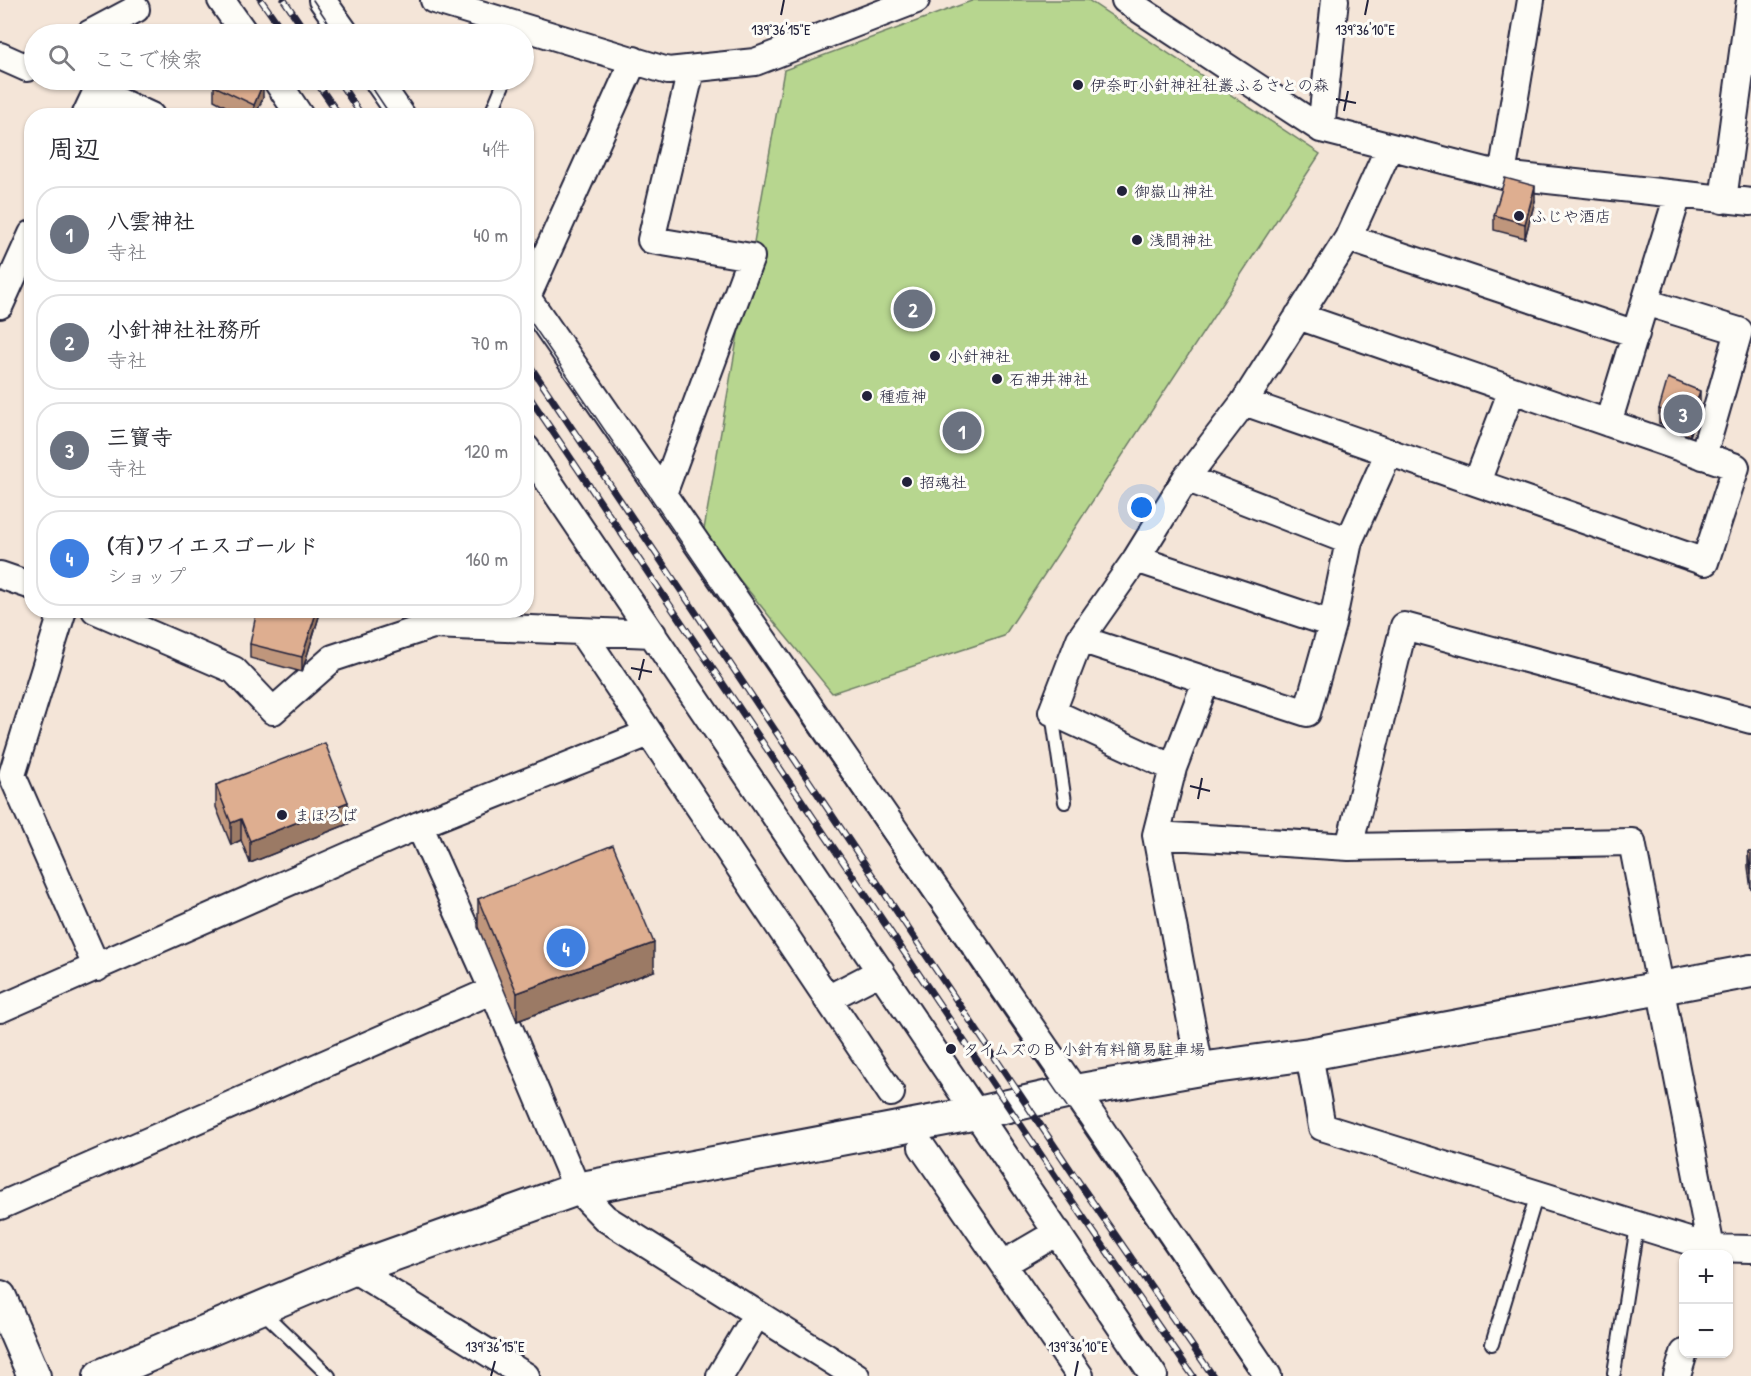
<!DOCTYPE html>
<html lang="ja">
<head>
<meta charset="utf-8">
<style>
	body { margin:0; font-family:"Patrick Hand","Klee One",sans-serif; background:#f7f7f7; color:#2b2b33 }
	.controls { position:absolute; right:18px; bottom:18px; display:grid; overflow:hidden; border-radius:12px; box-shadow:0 2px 4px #0004 }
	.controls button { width:54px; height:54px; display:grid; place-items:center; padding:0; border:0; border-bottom:2px solid #e1e1e2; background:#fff; color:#2b2b33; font:30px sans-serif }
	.you { position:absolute; left:1142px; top:508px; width:21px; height:21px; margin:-15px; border:4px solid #fff; border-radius:50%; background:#1a73e8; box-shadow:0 0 0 9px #1a73e833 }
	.badge { display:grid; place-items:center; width:39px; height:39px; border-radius:50%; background:#db2777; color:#fff; font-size:20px; font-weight:700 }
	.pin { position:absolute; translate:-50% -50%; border:3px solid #fff; box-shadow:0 2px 6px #0006 }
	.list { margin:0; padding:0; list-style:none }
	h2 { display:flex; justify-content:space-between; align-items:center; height:78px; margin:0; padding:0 24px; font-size:26px }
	h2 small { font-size:20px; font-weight:400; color:#7c7c81 }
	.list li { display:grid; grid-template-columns:39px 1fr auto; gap:18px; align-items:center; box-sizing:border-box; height:96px; margin:0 12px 12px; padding:0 12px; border:2px solid #e1e1e2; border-radius:24px }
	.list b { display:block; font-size:22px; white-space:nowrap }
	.list p { margin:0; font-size:20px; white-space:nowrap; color:#7c7c81 }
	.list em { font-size:20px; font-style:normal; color:#7c7c81 }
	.icon { flex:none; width:33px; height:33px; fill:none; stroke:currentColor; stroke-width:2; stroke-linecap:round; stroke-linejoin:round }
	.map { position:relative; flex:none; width:1751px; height:1376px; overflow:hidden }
	.search { position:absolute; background:#fff; box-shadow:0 2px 4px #0004; left:24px; top:24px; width:510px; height:66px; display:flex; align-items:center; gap:15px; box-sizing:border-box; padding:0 21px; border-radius:33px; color:#7c7c81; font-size:22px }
	.panel { position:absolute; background:#fff; box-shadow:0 2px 4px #0004; left:24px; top:108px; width:510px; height:510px; border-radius:24px }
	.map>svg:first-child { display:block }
</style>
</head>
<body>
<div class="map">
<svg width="1751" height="1376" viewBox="0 0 1751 1376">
	<rect width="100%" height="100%" fill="#f4e5d8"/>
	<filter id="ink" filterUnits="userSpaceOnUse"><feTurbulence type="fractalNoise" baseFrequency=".0167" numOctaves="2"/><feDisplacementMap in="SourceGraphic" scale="12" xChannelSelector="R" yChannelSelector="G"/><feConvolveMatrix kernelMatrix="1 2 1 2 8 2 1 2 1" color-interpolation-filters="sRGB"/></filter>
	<g filter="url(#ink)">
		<path fill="#b7d68f" stroke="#6c7c65" stroke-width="1.5" d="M974,0H1088L1320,154L1004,636L832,693L703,535L784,70Z"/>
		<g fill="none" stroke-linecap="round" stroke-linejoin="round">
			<g stroke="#22223b" stroke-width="16">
				<path id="service" d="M490,116L505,80
					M1052,713L1065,802
					M261,1310L329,1376
					M1492,1344L1537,1194
					M1614,1373L1637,1226"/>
			</g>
			<g stroke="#22223b" stroke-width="30">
				<path id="minor" d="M221,0L245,34
					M322,0L346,34
					M434,0L668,71L755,62L916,0
					M1125,0L1321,129L1502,175L1751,202
					M89,34L136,9
					M0,56L27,68L34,64
					M276,80L300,116
					M377,80L402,116
					M96,91L151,116
					M85,116L102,80
					M1321,129L1335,0
					M1502,175L1531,0
					M1723,200L1750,0
					M1348,238L1636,334
					M526,296L1075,1091L1268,1376
					M527,297L634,60
					M1645,302L1678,195
					M0,305L32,234
					M1244,402L1705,562L1736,467L1298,316
					M1608,423L1645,302L1739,331L1703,456
					M526,448L1154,1376
					M1186,478L1349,541
					M1477,482L1512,390
					M663,494L751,257L651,240L691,70
					M0,575L32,586
					M63,610L12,775L97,968
					M95,610L234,670L273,711L333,658L433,625L653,634
					M1332,624L1349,541L1389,452
					M581,631L891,1093
					M1080,639L1307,713L1332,624L1136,559
					M1173,768L1206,681
					M419,825L493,990L577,1189L605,1218L856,1376
					M1156,835L1349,847L1632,842L1711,1248L1709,1254
					M1349,847L1404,626L1751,720
					M827,999L881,971
					M0,1009L419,825L649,733
					M1309,1054L1322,1127L1711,1248L1751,1249
					M1200,1069L1156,835L1173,768L1052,712L1080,639L1136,559L1186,478L1244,402L1348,238L1389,148
					M922,1147L1080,1376
					M0,1206L493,990
					M1003,1264L1058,1232
					M353,1269L526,1376
					M720,1376L757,1314
					M1677,1376L1684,1353"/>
			</g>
			<g stroke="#22223b" stroke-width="36">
				<path id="tertiary" d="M0,1297L34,1376
					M100,1376L353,1269L577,1189L977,1113L1075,1091L1200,1069L1309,1054L1751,971"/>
			</g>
			<use href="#service" stroke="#fdfcf7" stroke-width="12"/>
			<use href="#minor" stroke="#fdfcf7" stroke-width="26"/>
			<use href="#tertiary" stroke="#fdfcf7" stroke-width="32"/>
			<path stroke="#22223b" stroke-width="1.5" d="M313,0L336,34
				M367,80L391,116
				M526,315L1251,1376"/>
			<g stroke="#22223b" stroke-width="7">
				<path id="rail" d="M261,0L285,34
					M284,0L307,34
					M315,80L340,116
					M338,80L362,116
					M526,360L1080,1184L1213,1376
					M526,392L1068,1195L1193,1376"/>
			</g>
			<use href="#rail" stroke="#fdfcf7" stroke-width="4.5" stroke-dasharray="14" stroke-linecap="butt"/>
		</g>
		<path fill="#bf967c" stroke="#22223b" stroke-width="1.5" d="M214,86L263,98L255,116H244L214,100Z
			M1535,201L1525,238L1494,230V215Z
			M1700,405L1690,436L1659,423V409Z
			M321,610L302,672L250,658V644Z
			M216,785L348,824L250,863L241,840L231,845L216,807Z
			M1748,852H1751V890L1748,867Z
			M478,899L654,971L517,1021L478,927Z"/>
		<path fill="#9b7a65" stroke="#22223b" stroke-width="1.5" d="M263,83V98L255,116H254V105Z
			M1535,186V201L1525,238V224Z
			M1700,391V405L1690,436V421Z
			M317,610H321L302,672V657Z
			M348,802V824L250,863V841Z
			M241,819V840L231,845V823Z
			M654,943V971L517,1021V993Z"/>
		<path fill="#deae90" stroke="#22223b" stroke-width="1.5" d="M217,80H257L263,83L254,105L214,86Z
			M1505,178L1535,186L1525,224L1494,215Z
			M1668,378L1700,391L1690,421L1659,409Z
			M257,610H317L302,657L250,644Z
			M325,743L348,802L250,841L241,819L231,823L216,785Z
			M613,845L654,943L517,993L478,899Z
			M1748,852H1751V875Z"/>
	</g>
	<path fill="none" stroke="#22223b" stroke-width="2" d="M781,15L784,0M1365,15L1368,0M1336,99L1356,103M1344,111L1348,91M631,668L652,672M639,680L644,659M1190,786L1210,791M1198,799L1202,778M491,1376L495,1361M1075,1376L1078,1361"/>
	<g fill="#22223b" stroke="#fdfcf7" stroke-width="2">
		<circle cx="1078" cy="85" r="6"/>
		<circle cx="1122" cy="191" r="6"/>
		<circle cx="1519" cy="216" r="6"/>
		<circle cx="1137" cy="240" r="6"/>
		<circle cx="935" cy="356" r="6"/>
		<circle cx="997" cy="379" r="6"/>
		<circle cx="867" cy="396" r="6"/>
		<circle cx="907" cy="482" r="6"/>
		<circle cx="282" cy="815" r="6"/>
		<circle cx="951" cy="1049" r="6"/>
	</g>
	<g text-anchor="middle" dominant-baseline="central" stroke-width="6" stroke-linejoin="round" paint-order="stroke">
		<g font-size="16" fill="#22223b" stroke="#fdfcf7" text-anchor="start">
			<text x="1090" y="85">伊奈町小針神社社叢ふるさとの森</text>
			<text x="1134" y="191">御嶽山神社</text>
			<text x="1531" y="216">ふじや酒店</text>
			<text x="1149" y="240">浅間神社</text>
			<text x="947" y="356">小針神社</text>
			<text x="1009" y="379">石神井神社</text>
			<text x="879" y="396">種痘神</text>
			<text x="919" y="482">招魂社</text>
			<text x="294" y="815">まほろば</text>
			<text x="963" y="1049">タイムズのＢ 小針有料簡易駐車場</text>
		</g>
	</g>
	<g font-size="15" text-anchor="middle" fill="#22223b" stroke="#fdfcf7" stroke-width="6" stroke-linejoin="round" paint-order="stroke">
		<text x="781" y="35">139°36'15"E</text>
		<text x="1365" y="35">139°36'10"E</text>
		<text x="495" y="1352">139°36'15"E</text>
		<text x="1078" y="1352">139°36'10"E</text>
	</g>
</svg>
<div class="controls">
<button>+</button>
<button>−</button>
</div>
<div class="you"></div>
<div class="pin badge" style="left:962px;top:431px;background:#6b7280">1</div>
<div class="pin badge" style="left:913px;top:309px;background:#6b7280">2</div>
<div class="pin badge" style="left:1683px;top:414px;background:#6b7280">3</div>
<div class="pin badge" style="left:566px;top:948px;background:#3f7fe0">4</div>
<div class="search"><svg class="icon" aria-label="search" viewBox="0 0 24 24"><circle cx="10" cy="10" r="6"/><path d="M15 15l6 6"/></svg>ここで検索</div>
<section class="panel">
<h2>周辺<small>4件</small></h2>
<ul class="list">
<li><span class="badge" style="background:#6b7280">1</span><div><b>八雲神社</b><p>寺社</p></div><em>40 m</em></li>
<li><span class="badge" style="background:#6b7280">2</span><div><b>小針神社社務所</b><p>寺社</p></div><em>70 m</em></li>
<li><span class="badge" style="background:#6b7280">3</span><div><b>三寶寺</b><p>寺社</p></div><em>120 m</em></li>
<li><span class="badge" style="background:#3f7fe0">4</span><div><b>(有)ワイエスゴールド</b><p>ショップ</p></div><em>160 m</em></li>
</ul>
</section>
</div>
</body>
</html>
